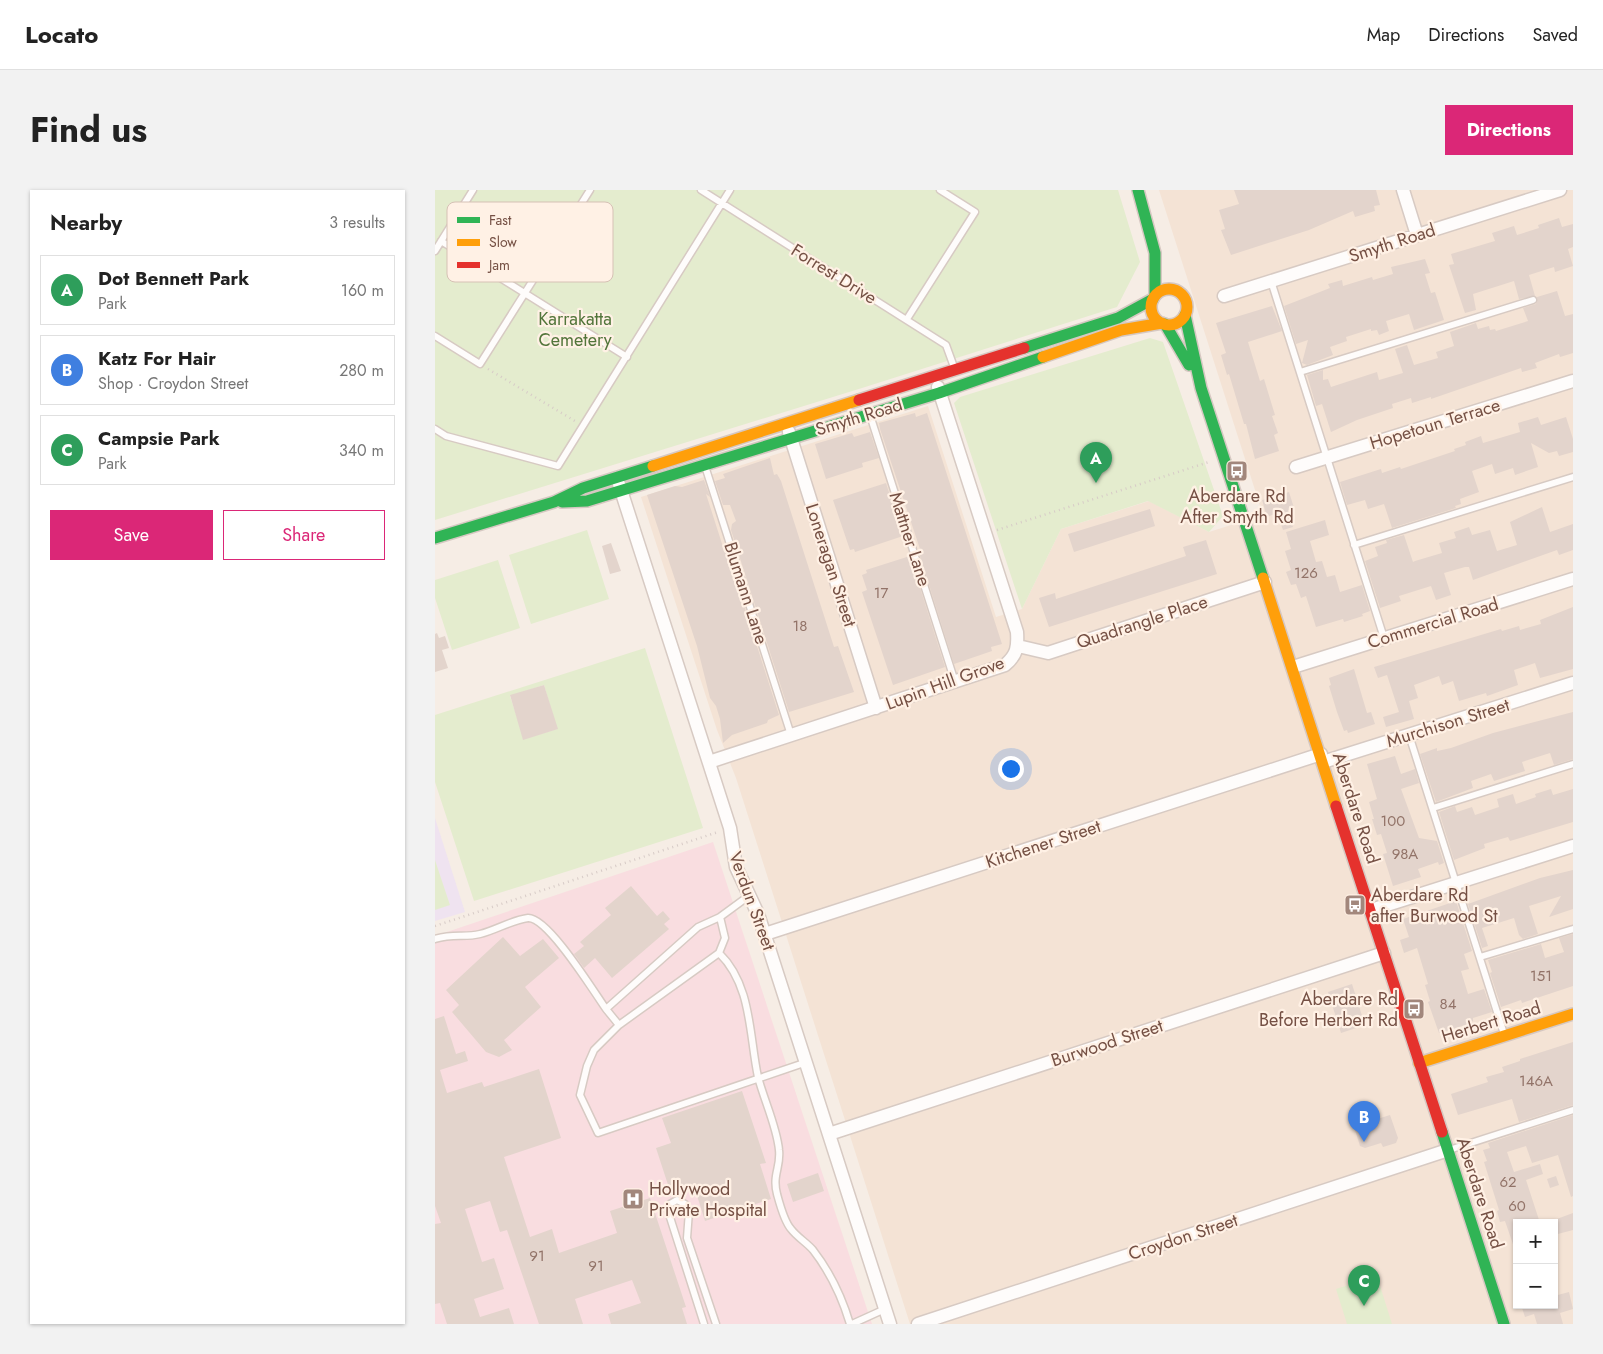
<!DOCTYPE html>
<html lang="en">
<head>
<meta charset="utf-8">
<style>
	body { margin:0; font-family:Jost,sans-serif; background:#f2f2f2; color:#222 }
	.controls { position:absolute; right:15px; bottom:15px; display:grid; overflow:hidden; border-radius:0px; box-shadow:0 1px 4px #0004 }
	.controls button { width:45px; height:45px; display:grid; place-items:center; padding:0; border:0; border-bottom:1px solid #e0e0e0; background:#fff; color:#222; font:25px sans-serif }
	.you { position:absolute; left:575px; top:578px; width:18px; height:18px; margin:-12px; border:4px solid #fff; border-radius:50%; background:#1a73e8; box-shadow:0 0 0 8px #1a73e833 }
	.badge { display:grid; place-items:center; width:32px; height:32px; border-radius:50%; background:#db2777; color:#fff; font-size:16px; font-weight:700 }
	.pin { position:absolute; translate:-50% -41px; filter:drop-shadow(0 1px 2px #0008) }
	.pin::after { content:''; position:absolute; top:26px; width:18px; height:15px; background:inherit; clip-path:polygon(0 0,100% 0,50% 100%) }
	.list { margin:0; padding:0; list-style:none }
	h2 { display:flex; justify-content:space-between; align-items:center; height:65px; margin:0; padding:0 20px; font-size:21px }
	h2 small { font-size:16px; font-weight:400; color:#767676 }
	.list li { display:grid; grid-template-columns:32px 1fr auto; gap:15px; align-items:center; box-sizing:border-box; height:70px; margin:0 10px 10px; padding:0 10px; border:1px solid #e0e0e0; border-radius:0px }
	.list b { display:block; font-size:19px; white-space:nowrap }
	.list p { margin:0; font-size:16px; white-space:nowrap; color:#767676 }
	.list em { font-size:16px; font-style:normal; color:#767676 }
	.actions { display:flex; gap:10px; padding:15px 20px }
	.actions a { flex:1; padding:11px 0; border:1px solid #db2777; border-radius:0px; text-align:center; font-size:18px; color:#db2777 }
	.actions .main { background:#db2777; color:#fff }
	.map { position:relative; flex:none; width:1138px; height:1134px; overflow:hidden; border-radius:0px }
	header { display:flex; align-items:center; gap:30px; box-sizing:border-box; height:70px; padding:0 25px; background:#fff; border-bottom:1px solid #e0e0e0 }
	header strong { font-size:24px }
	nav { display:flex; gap:28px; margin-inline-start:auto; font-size:18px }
	.intro { display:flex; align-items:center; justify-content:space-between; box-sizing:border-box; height:120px; padding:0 30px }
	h1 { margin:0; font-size:35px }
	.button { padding:12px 22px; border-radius:0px; background:#db2777; color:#fff; font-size:18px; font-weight:700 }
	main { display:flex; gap:30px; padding:0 30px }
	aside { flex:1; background:#fff; border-radius:0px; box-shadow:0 1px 4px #0004 }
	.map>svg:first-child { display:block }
</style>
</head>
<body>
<header>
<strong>Locato</strong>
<nav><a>Map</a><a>Directions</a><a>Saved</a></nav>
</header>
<div class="intro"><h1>Find us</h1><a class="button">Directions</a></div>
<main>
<aside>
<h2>Nearby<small>3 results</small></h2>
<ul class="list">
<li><span class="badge" style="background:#2e9e5b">A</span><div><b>Dot Bennett Park</b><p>Park</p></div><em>160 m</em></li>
<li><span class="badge" style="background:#3f7fe0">B</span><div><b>Katz For Hair</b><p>Shop · Croydon Street</p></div><em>280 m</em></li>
<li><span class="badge" style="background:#2e9e5b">C</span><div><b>Campsie Park</b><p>Park</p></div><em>340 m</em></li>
</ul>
<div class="actions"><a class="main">Save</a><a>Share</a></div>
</aside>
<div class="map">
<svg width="1138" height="1134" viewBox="0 0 1138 1134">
	<rect width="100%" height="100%" fill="#f6ede5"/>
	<path fill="#f4e3d5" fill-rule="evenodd" d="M724,0H1138V1134H475L301,588L282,540L206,307L493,216L561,427L587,419L626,339L714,311L774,342L828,325ZM1082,1033H1119V1115H1082Z"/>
	<path fill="#efe3f0" d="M0,628L30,722L0,731Z"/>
	<path fill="#f9dde0" d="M278,652L437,1134H0V746Z"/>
	<path fill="#e4ecce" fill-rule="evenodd" d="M0,0H683L705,72L682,117L427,198L0,330Z
		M715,148L728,152L788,326L774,342L713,311L626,339L587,419L519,213L525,207Z
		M152,340L174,409L96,434L74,365Z
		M63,370L85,438L17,460L0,408V390Z
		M210,458L268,638L39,711L0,592V525ZM109,495L122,539L89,549L75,506Z
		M0,670L15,715L0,720Z
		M942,1086L957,1134H912L901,1099Z"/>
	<path fill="#e3d4cc" d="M799,0H941L945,15L939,16L940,21L920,27L918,21L874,40L796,65L786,40L790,39L784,20L804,14Z
		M1124,28L1127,37L1138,34V57L1133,59L1138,76L1120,82L1119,77L1094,85L1100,106L1084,109L1079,91L1038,104L1041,120L1030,123L1014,75L1019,74L1016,64L1060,51L1057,43L1079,36L1082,45L1104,38L1103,35Z
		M990,69L995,83L990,84L996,103L1000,102L1009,130L979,140L974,124L951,131L954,141L944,145L942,140L936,141V139L911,147L912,151L895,157L898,165L872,175L867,173L873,150L861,154L849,116L895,98L893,94L907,90L908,96L937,87L938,90L958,84L956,77Z
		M1122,101L1130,126L1138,124V163L1125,167L1124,164L1100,173L1102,178L1087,182L1086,178L996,209V207L977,213L976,208L957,214L958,218L922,230L896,242L887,214L881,216L872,185L888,180V190L893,189L896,197L942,182L944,190L968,183L960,159L972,155L979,175L1003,168L1001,162L1019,156L1015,142L1041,133L1043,139L1054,136L1055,140L1060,139L1061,141L1093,131L1088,118L1101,114L1102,107Z
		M837,116L847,141L813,152L825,191L829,189L840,225L837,226L843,243L839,245L844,261L820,269L811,234H809L794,184L792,185L786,165L791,163L781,133Z
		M480,223L481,227L492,223L567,454L556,457L557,461L519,474L484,363L486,362L445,239L444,233Z
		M1103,227L1106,235L1131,227L1138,249V262L1124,266L1122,261L1114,263L1096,253L1103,277L1080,285L1078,278L1060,284L1057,274L1037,281L1044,302L1025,309L1026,314L1020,316L1021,318L957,338L949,314L933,319L930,310L912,315L905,292L946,279L947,283L965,277L966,279L1020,261L1019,259L1031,255L1030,252L1046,246L1048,253L1085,242L1083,233Z
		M435,242L444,268L427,273L428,277L391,289L380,254L417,243L419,247Z
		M335,268L339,285L342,284L346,291L399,457L403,456L419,502L354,522L296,340L297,334L301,331L295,315H288L280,291L290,288L288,284Z
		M269,290L275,307L271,304L290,363L291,359L344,525L333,530L332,533L297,545L288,553L285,529L281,516L275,508L262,456L212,305L240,296L247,297Z
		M451,293L468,346L420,362L419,359L415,360L398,310Z
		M854,302L859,318L853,320L858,337L848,340L842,323L832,327L827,310Z
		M1107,317L1115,342L1138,334V360L1124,365L1122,360L1038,390L1034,377H1030L1009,383L1016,405L1001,410L996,396L964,406L966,411L945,418L930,371L943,366L940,357L952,353L951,350L969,345L978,372L980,371L1007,363L1004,353L1021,348L1019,342L1034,337L1037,345L1055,340L1062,361L1082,355L1075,332Z
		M715,319L720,336L639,362L633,344Z
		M890,330L894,345L875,351L881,372L887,371L892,387L900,385L905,402L927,395L935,421L927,424L928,426L909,432L908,429L881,437L871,406L866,408L861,394L856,395L851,382L856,380L850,361L856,359L851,342Z
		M771,350L782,384L614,437L604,408L620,403L621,409L751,366L748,357Z
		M176,353L186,381L175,384L167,356Z
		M475,366L510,477L458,495L427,402L432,400L427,385L432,383L431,380Z
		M1138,417V479L1105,488L1100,473L1079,480L1083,495L1052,506L1051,503L1024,511L1018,491L1007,495L1004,486L979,495L983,508L974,511L979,529L951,537L948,527L964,522L952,485L943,488L939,477L1066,439L1067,441L1084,436L1085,440L1106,434L1105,430Z
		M2,443L4,448L10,446L14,458L7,460L13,478L0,482V444Z
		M919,479L932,523L936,522L940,534L913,543L912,540L909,541L902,522L894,496L896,495L894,488Z
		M109,495L123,539L88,550L75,505Z
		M1138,522V569L1119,575L1115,563L1087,572L1090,581L1059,591L1056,584L1036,591L1038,598L1001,612L985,564L1002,558V561L1016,558L1058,543Z
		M960,566L966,584L980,579L984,593L966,599L984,648L1002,651L1009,673L1004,675L1003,672L983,679L986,687L958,696L948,664L952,663L946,644L942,645L937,629H939L934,612L942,609L932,574Z
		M1116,599L1118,605L1138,599V632L1075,651L1073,647L1049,654L1050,658L1019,670L1004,622L1020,616L1022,622L1037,617L1040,625L1064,617L1062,609L1078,604L1081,614L1101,607L1100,604Z
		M1138,680V719L1114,727L1126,706L1094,716L1103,744L1088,749L1084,745L1079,728L1047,738L1053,756L1047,758L1033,714L1105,688Z
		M196,696L222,726L228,721L235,729L229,734L234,739L177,788L160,768L149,778L139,764L149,756L145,752L176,725L170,718Z
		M1021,711L1037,761L1029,764L1034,779L1026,781L1033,804L1049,799L1057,822L1038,828V831L1030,835L1004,843L993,812L995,811L990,795L993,794L982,758L969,763L965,750L974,747L968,729Z
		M1138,744V796L1087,813L1086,810L1066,817L1055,783L1057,782L1053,770L1106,754L1110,768L1129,762L1124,748Z
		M68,747L85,766L108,749L124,768L90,797L106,817L69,850L77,860L64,867L51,862L17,822L24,815L11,800Z
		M917,794L930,835L906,843L893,802Z
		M9,826L21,864L30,861L33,871L5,880L12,903L47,892L49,897L104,879L126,948L69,967L95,1047L117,1039L124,1063L182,1043L175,1021L215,1008L251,1117L247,1118L252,1134H176L173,1124L206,1113L197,1090L140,1109L148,1134H104L72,1040L65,1042L55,1011L30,1019L47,1072L59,1068L69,1099L39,1109L45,1127L74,1118L79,1134H12L5,1113L0,1114V1034L6,1033L0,1016V829Z
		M1138,852V915L1084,932L1077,909L1023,925L1016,904L1053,892L1051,887L1069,882L1067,877L1085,871V869Z
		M307,901L331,973L325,974L336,1009L270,1031L259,996L236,1004L221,958L236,953L227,928Z
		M955,925L963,948L961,953L948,957L946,953L930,958L925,956L920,940L940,933L939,930Z
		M1138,925V1006L1136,1007L1123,965L1097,973L1091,956L1072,962L1079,982L1105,974L1108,984L1091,990L1105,1033H1082V1059L1080,1060L1070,1031L1065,1032L1062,1021L1064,1020L1049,972L1052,971L1048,960L1055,958L1053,953Z
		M383,983L389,1001L358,1012L352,994Z
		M1121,986L1124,995L1115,998L1112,989Z
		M1138,1023V1040L1119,1045V1030Z
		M1134,1102L1138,1119L1125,1123L1128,1134H1102L1099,1124L1090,1127L1086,1115H1119V1106Z"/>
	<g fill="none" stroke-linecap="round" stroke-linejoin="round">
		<g stroke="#d7cac3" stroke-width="9">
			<path id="lane" d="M266,0L511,155L519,177
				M6,51L192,167
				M0,61L38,0
				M836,91L949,448
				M472,129L540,22L505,0
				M0,146L45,174L155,0
				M865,182L1098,110
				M435,225L520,492
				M0,239L11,246L123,276L295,0
				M270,276L356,545
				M919,355L1138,287
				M974,545L1069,844
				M998,618L1138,574
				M285,727L290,748L284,763L184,835L171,819L263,737L285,727L315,705
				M0,749C19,743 29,748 45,744C61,740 77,730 93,728C113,727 159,802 171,819
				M284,763C317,795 314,845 323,887C329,910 342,937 344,960C346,977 337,985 342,1004C345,1015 349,1031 356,1039C362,1047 372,1053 378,1060C395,1082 407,1107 415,1134
				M1045,767L1138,739
				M184,835L159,860L152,876L145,905L163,943L372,872
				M1014,960L1138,920
				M269,1134L233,1021L235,1014L242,1010L250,1014L254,1021L252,1048L281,1134
				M417,1134L450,1119"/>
		</g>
		<g stroke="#d7cac3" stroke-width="15">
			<path id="street" d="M968,0L982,45
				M789,106L1125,0
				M354,242L441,518
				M861,277L1138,191
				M184,294L295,638L301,677L323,724L455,1134
				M583,456L613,463L830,392
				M858,477L1138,389
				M274,572L570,475C582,465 583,457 582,442L503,197
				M888,572L1138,493
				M936,720L1138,656
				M330,744L886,564
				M394,944L949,763
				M483,1134L1013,960"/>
		</g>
		<g stroke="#d6c8c2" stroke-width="14">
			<path id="fast" d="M703,0L720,63V105
				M750,125L766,198L828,388
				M730,134L754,175
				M589,158L683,128L718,109
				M127,312L152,311L504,203L608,167
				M0,348L119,312L148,298L218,276
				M1007,942L1069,1134"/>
		</g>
		<g stroke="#d6c8c2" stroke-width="14">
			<path id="slow" d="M716 117a18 18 0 1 1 36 0a18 18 0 1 1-36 0Z
				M608,167L686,140L727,133
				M218,276L424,210
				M828,388L901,616
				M984,873L1138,824"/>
		</g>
		<g stroke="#d6c8c2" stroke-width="14">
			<path id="jam" d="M424,210L589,158
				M901,616L1007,942"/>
		</g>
		<path stroke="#d7cbc7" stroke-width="2.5" stroke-dasharray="1 4" stroke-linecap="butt" d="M53,179L140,231
			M562,340L774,272
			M0,736L283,642
			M220,1014L223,1023"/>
		<use href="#lane" stroke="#fefcfb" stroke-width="6"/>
		<use href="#street" stroke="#fefcfb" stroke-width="12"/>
		<use href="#fast" stroke="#30b455" stroke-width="11"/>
		<use href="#slow" stroke="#ff9f0a" stroke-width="11"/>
		<use href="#jam" stroke="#e5322d" stroke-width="11"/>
	</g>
	<defs>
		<g id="bus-square" transform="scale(1.125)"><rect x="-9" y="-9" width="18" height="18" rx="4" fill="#a2877c" stroke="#fff1e5"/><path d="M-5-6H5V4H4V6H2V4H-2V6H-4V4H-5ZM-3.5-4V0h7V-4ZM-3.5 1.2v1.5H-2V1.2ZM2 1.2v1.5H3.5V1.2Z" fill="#fff"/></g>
		<g id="hospital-square" transform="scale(1.125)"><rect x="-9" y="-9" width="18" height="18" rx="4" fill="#a2877c" stroke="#fff1e5"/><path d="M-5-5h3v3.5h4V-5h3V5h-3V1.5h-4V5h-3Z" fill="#fff"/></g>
	</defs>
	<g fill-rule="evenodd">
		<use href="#bus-square" x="802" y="281"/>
		<use href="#bus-square" x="920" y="715"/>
		<use href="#bus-square" x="979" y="819"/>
		<use href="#hospital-square" x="198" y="1009"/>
	</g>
	<g text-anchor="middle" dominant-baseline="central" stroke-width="4.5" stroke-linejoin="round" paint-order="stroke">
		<g font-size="15" fill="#927368">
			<text x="871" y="383">126</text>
			<text x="446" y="403">17</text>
			<text x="365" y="436">18</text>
			<text x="958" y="631">100</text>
			<text x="970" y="664">98A</text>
			<text x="1106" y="786">151</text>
			<text x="1013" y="814">84</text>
			<text x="1101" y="891">146A</text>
			<text x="1073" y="992">62</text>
			<text x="1082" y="1016">60</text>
			<text x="102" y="1066">91</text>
			<text x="161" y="1076">91</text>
		</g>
		<g font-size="18" fill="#755044" stroke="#fff1e5">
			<text transform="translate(957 53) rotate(-18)">Smyth Road</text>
			<text transform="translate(399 84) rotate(32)">Forrest Drive</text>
			<text transform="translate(424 227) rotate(-17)">Smyth Road</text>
			<text transform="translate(1000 234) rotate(-17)">Hopetoun Terrace</text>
			<text transform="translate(475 349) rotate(72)">Mattner Lane</text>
			<text transform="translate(396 375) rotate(72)">Loneragan Street</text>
			<text transform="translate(311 403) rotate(72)">Blumann Lane</text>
			<text transform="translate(707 432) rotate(-18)">Quadrangle Place</text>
			<text transform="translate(998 433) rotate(-17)">Commercial Road</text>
			<text transform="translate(510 493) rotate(-20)">Lupin Hill Grove</text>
			<text transform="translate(1013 533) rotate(-17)">Murchison Street</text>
			<text transform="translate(921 618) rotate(72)">Aberdare Road</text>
			<text transform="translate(608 654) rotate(-18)">Kitchener Street</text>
			<text transform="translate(317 711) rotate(70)">Verdun Street</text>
			<text transform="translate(1056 832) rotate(-17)">Herbert Road</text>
			<text transform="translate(672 853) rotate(-18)">Burwood Street</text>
			<text transform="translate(1045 1003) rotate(72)">Aberdare Road</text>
			<text transform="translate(748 1047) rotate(-18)">Croydon Street</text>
		</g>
		<g font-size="18" fill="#52753a" stroke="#fff1e5">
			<text x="140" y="129">Karrakatta<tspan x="140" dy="21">Cemetery</tspan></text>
		</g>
		<g font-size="18" fill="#755044" stroke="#fff1e5" text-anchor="start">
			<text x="802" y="306" text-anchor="middle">Aberdare Rd<tspan x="802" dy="21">After Smyth Rd</tspan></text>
			<text x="936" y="705">Aberdare Rd<tspan x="936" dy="21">after Burwood St</tspan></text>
			<text x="963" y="809" text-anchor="end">Aberdare Rd<tspan x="963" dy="21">Before Herbert Rd</tspan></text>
			<text x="214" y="999">Hollywood<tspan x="214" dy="21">Private Hospital</tspan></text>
		</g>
	</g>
	<rect x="12" y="12" width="166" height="80" rx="8" fill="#fff1e5" stroke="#d6c1b5" stroke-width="1"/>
	<rect x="22" y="27" width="23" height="6" fill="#30b455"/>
	<rect x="22" y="49" width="23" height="7" fill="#ff9f0a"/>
	<rect x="22" y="72" width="23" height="6" fill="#e5322d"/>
	<g font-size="14" fill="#755044">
		<text x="54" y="35">Fast</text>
		<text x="54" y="57">Slow</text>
		<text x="54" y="80">Jam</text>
	</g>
</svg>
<div class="controls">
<button>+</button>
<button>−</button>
</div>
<div class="you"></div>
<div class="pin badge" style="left:661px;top:293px;background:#2e9e5b">A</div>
<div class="pin badge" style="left:929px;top:952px;background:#3f7fe0">B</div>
<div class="pin badge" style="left:929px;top:1116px;background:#2e9e5b">C</div>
</div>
</main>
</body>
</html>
